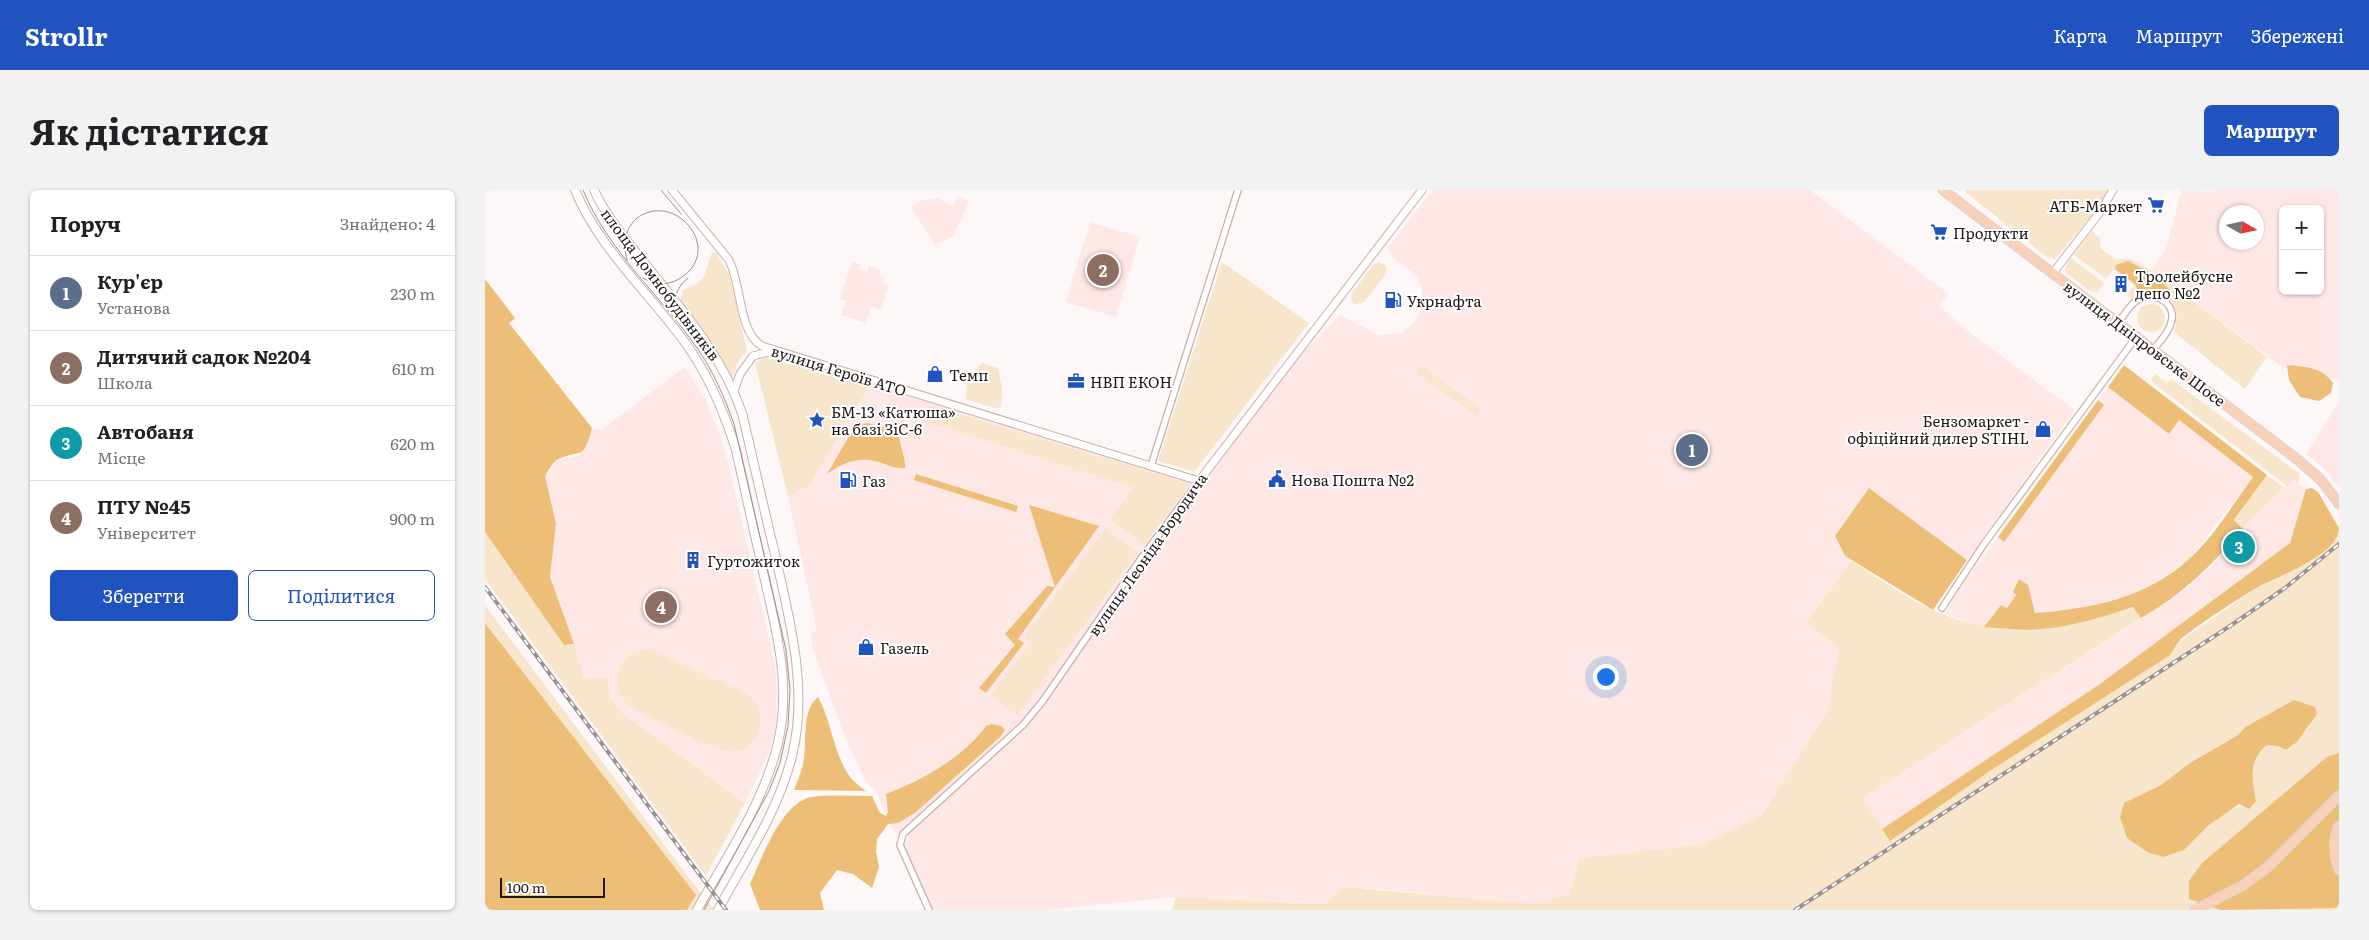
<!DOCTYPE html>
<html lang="uk">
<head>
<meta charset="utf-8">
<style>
	body { margin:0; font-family:Literata,serif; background:#f2f2f2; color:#202124 }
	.controls { position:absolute; right:15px; top:15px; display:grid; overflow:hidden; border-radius:8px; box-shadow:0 1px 4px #0004 }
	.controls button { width:45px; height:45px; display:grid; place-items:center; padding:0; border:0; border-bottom:1px solid #e0e0e0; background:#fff; color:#202124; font:25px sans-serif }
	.compass { position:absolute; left:1734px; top:15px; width:45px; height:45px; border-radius:50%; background:#fff; box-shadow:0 1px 4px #0004; rotate:99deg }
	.scale { position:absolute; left:15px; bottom:12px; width:105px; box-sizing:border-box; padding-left:5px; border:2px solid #201716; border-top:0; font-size:14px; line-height:18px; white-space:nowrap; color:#201716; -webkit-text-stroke:4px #fff; paint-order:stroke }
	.you { position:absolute; left:1120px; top:486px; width:18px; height:18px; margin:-12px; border:4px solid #fff; border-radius:50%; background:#1a73e8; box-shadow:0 0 0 8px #1a73e833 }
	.badge { display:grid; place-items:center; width:32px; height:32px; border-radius:50%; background:#2153c0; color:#fff; font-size:16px; font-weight:700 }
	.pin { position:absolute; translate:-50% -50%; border:2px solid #fff; box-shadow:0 1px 5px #0006 }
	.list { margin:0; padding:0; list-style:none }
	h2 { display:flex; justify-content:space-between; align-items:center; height:65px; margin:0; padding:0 20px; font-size:21px }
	h2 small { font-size:16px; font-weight:400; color:#757577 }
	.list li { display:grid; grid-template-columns:32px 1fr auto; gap:15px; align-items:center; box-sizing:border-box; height:75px; padding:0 20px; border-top:1px solid #e0e0e0 }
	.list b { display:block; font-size:19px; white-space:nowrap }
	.list p { margin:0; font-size:16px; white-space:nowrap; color:#757577 }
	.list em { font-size:16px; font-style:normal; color:#757577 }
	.actions { display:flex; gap:10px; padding:15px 20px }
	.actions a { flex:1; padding:11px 0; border:1px solid #2153c0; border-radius:8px; text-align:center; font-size:18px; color:#2153c0 }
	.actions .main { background:#2153c0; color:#fff }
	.map { position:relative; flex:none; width:1854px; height:720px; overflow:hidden; border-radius:8px }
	header { display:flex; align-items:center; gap:30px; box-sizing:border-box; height:70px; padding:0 25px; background:#2153c0; color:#fff }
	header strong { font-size:24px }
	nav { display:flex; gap:28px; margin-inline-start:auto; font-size:18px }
	.intro { display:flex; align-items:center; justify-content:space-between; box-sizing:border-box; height:120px; padding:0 30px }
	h1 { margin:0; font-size:35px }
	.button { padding:12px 22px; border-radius:8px; background:#2153c0; color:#fff; font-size:18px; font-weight:700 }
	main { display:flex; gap:30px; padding:0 30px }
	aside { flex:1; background:#fff; border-radius:8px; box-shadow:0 1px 4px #0004 }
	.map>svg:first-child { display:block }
</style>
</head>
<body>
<header>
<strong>Strollr</strong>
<nav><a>Карта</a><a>Маршрут</a><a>Збережені</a></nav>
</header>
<div class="intro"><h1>Як дістатися</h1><a class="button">Маршрут</a></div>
<main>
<aside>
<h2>Поруч<small>Знайдено: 4</small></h2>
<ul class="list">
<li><span class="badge" style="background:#5c6f8a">1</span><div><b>Кур'єр</b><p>Установа</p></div><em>230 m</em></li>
<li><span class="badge" style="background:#8d6e63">2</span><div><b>Дитячий садок №204</b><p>Школа</p></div><em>610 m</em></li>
<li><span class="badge" style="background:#0f9aa8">3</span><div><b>Автобаня</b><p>Місце</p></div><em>620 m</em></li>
<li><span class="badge" style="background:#8d6e63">4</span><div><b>ПТУ №45</b><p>Університет</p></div><em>900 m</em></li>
</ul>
<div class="actions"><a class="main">Зберегти</a><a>Поділитися</a></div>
</aside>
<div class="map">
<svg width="1854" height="720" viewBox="0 0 1854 720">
	<rect width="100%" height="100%" fill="#fdf8f7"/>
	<path fill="#fee8e5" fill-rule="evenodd" d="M947,0H1325L1464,104L1454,116L1488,145L1590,220L1482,370L1384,298L1350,346L1360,366L1366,371L1321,433L1354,457L1342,522L1276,626L1216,655L1094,668L1085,704L1052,714L881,698L848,714L691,707L562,720H445L419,658L428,634L416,650L408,639L391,602L381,592L362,552L328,460L326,443L332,441L303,306L324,296L384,197L389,195L707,292L680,336L789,191L855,125L894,145L916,143L928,134L936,121L937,99L931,85L907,67L904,59L905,55Z
		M1697,0L1729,2L1730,0H1854V189L1845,188L1834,180L1823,177L1806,175L1800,179L1667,80L1681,58ZM1798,19H1835V101H1798ZM1742,22H1772V52H1742Z
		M473,6L484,11L468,47L450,55L426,17L437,10L452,8L468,16Z
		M605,32L655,47L631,127L581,112Z
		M367,71L375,74L374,79L382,82L384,76L396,80L394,86L399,88L398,94L404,95L396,120L386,117L381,133L356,125L361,111L355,109Z
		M200,177L219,207L232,236L244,276L290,475L292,500L291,536L285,561L260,613L136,522L125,508L99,489L65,387L71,334L60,286L71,271L94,265L103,254L107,238L116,240Z
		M1623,197L1684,244L1694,230L1768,287L1704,369L1675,390L1650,403L1604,417L1550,423L1543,395L1534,389L1531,405L1522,418L1516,415L1499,437L1460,424L1480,391L1513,347L1519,351L1619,215L1613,210Z
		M1854,212V297L1837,277L1821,264Z
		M1808,289L1821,299L1805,353L1615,494L1397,639L1378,608L1693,405L1727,376L1758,339Z"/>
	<path fill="#f8e6cc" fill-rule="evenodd" d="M1481,0H1623L1611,20L1570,69L1563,68L1480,2Z
		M1607,41L1615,49L1616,59L1631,69H1645L1667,80L1782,167L1760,199L1689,142C1700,112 1673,90 1647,109L1641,105L1649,95L1629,79L1621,89L1589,65Z
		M227,62L232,64L245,86L262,161L254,170L247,188L234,164L195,110L198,100L212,94L219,87Z
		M1586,68L1619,93L1613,102L1605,101L1581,83V76Z
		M737,72L824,133L709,282L673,271Z
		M895,72L901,76V84L878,113L869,114L866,109L867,103L889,74Z
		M1652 128a14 14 0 1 1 28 0a14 14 0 1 1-28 0Z
		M281,167L384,197L324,296L303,306L270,173Z
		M497,173L513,178L517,198L516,216L512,219L481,209L482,189Z
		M936,175L996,219L991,226L931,182Z
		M1670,184L1682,193L1686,189L1815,284L1813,293L1808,289L1802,296L1666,191Z
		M443,215L705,294L659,354L625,330L648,297L440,231Z
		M1782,285L1799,298L1758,339L1749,331Z
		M620,339L653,362L532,526L506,505L546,452L540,446Z
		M0,342L79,455L89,454L99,489L123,488L125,508L136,522L260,613L221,686L0,389Z
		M1854,343V720H687L691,707L840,714L859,697L1052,714L1085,704L1094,668L1215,655L1276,626L1342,522L1354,457L1321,433L1366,371C1393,387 1420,408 1448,420C1518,451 1579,440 1649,417L1656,428L1378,608L1405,651L1505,581L1685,465L1695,451L1773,397L1826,371L1840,360ZM1809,510L1825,536L1807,557L1801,560L1793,556L1782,555C1764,571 1767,589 1771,611C1741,617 1720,639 1699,660L1659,605L1676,595L1705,573L1753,545L1760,537Z
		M0,415L205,689L230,720H202L210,705L0,433Z
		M165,460L259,502C286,518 279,562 245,561C231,561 153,523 141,513C122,491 136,460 165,460Z"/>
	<path fill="#ecbe78" d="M1643,71L1668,84L1685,100L1683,103L1674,100L1652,99L1650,94L1630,79L1631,75Z
		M0,89L30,128L24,133L107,238C98,273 96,258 72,270C67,273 63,281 60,286L71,334L65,387L89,454L79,455L0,342Z
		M1639,175L1782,285L1749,330L1758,339C1727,375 1697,405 1656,428L1648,417C1617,427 1587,437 1554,439C1536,441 1517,438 1499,437L1516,415L1522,418L1531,405L1528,402L1534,389L1543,395L1550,423C1605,419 1662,408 1704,369C1729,347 1748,314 1768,287L1694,230L1684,244L1623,197Z
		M1807,175C1824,178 1837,177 1848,193L1846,203L1834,211L1815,207L1804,190L1802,176Z
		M1613,210L1619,215L1519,352L1513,347Z
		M382,233L403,238L414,244C414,256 421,266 420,278C411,279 406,276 397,273C376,266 360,271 342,284L366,243L373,235Z
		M431,284L533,316L531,322L429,290Z
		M1384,298L1482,370L1448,420L1360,366L1350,346Z
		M1827,298L1833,302L1854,338C1854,365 1793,386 1773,397C1750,411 1717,432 1696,449C1692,453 1689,460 1685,465L1505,581L1405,651L1397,639L1615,494L1805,353L1821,299Z
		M544,315L614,336L533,449L539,453L501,503L494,498L530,455L520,444L562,396L570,397Z
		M0,433L211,705L202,720H0Z
		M333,507C347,532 348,564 366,588C370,593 376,597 381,601L309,600C312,592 316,583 318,574C323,553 315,522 333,507Z
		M1809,510L1830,517L1832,524L1812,552L1801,560L1793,556L1782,555C1763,571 1767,589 1771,611L1764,619L1754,614L1723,636L1699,660L1678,667L1662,662L1642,648L1635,627L1639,613L1676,595L1705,573L1753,545L1760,537Z
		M507,534L516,536L520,540L515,547L431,622L413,633L403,634L392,649L391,662L394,677L387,698L368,684L352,680L335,703L339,720H275L265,694C277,668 294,619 322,608C335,604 372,606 387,606L395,623L401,626L403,622L401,604C436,591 479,567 501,536Z
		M1854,563V718L1736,720L1704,709V691L1717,673L1842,567Z"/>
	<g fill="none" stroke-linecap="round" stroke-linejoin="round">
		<g stroke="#c9afab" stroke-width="8">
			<path id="minor" d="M1634,132C1639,125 1644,116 1651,111C1665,100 1689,110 1687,129C1685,141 1676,150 1669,159
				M666,276L753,0
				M1457,418L1499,354L1652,146
				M444,720L415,655L418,644L538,535L557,512L655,370L714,291"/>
		</g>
		<g stroke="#c9afab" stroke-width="9">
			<path id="tertiary" d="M187,0L244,70C257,95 253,142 277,156L714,291L937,0
				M1568,83L1615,22L1628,0
				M249,201L255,184L268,166L287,161"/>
		</g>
		<g stroke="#c9afab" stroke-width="10">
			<path id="secondary" d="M90,0C114,58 162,101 199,151C223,184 239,221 251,260C260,302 270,344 279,386C292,443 307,498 292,557C277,615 241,668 212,720
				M109,0C121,26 139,47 157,70C195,118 237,164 257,223C268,269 278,315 289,360C304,427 324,498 307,566C293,622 260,670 233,720"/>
		</g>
		<g stroke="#d7d5d5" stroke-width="11">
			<path id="primary" d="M1458,0L1813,270L1836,290L1854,314
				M1854,636C1847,650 1849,666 1854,680
				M1710,720L1757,696L1784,676L1854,606"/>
		</g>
		<use href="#minor" stroke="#fff" stroke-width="5.5"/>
		<use href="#tertiary" stroke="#fff" stroke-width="7"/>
		<use href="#secondary" stroke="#fff" stroke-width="8"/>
		<use href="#primary" stroke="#f9d1b8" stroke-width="9"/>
		<path stroke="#989291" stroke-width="1" d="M98,0C123,61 175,105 212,158C228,181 240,208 249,234L301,460L305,499L303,536L295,573L284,601L219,720
			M176,0L196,24
			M142,70C138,54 139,40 152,28C191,0 241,61 194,89C182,96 170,95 158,88
			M193,127C187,112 190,98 203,88"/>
		<g stroke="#989291" stroke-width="4">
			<path id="rail" d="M0,397L241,720
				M1310,720L1748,434L1800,398L1854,354"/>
		</g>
		<use href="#rail" stroke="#fff" stroke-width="2" stroke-dasharray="5.5" stroke-linecap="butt"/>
	</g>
	<defs>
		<g id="supermarket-bare" transform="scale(1.35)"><path d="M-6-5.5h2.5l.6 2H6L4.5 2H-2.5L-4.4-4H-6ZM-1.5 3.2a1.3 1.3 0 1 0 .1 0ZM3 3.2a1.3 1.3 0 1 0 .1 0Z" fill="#2153c0" stroke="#fff" stroke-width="2.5" paint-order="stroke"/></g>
		<g id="building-bare" transform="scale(1.35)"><path d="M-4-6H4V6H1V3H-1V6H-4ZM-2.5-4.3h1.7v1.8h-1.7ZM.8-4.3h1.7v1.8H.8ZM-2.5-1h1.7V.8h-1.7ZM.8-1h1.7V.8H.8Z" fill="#2153c0" stroke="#fff" stroke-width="2.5" paint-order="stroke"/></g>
		<g id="fuel-bare" transform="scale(1.35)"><path d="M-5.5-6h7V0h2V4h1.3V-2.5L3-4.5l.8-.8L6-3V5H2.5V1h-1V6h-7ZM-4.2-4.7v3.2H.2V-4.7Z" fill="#2153c0" stroke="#fff" stroke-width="2.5" paint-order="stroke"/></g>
		<g id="shop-bare" transform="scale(1.35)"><path d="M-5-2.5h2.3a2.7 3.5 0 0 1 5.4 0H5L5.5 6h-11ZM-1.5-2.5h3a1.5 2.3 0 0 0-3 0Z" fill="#2153c0" stroke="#fff" stroke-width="2.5" paint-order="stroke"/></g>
		<g id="office-bare" transform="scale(1.35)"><path d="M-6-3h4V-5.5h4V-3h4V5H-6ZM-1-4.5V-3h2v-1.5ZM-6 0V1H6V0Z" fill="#2153c0" stroke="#fff" stroke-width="2.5" paint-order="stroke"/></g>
		<g id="sight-bare" transform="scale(1.35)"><path d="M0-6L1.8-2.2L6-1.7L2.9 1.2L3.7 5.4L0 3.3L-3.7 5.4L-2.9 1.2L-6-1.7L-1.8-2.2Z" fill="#2153c0" stroke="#fff" stroke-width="2.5" paint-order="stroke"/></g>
		<g id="civic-bare" transform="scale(1.35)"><path d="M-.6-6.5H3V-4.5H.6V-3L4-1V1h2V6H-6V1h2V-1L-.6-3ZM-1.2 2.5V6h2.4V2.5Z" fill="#2153c0" stroke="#fff" stroke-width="2.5" paint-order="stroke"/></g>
	</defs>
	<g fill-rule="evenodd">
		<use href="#supermarket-bare" x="1671" y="15"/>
		<use href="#supermarket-bare" x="1454" y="42"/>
		<use href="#building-bare" x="1636" y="94"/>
		<use href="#fuel-bare" x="908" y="110"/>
		<use href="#shop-bare" x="450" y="184"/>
		<use href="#office-bare" x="591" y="191"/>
		<use href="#sight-bare" x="332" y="230"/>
		<use href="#shop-bare" x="1558" y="239"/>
		<use href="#civic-bare" x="792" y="289"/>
		<use href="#fuel-bare" x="363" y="290"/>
		<use href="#building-bare" x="208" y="370"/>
		<use href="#shop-bare" x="381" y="457"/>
	</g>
	<g text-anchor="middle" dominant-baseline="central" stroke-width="4" stroke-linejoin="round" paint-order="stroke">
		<g font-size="15" fill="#201716" stroke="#fff" text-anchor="start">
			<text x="1657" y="15" text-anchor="end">АТБ-Маркет</text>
			<text x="1468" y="42">Продукти</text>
			<text x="1650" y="85">Тролейбусне<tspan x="1650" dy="17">депо №2</tspan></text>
			<text x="922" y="110">Укрнафта</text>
			<text x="464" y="184">Темп</text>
			<text x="605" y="191">НВП ЕКОН</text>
			<text x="346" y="221">БМ-13 «Катюша»<tspan x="346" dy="17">на базі ЗіС-6</tspan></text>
			<text x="1544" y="230" text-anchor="end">Бензомаркет -<tspan x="1544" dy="17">офіційний дилер STIHL</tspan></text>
			<text x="806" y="289">Нова Пошта №2</text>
			<text x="377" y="290">Газ</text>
			<text x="222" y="370">Гуртожиток</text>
			<text x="395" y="457">Газель</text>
		</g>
		<g font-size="15" fill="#201716" stroke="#fff">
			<text transform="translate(176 94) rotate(53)">площа Домнобудівників</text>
			<text transform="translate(1660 153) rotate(37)">вулиця Дніпровське Шосе</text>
			<text transform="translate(354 180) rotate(17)">вулиця Героїв АТО</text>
			<text transform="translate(662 364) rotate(-55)">вулиця Леоніда Бородича</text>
		</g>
	</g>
</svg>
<div class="controls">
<button>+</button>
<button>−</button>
</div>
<svg class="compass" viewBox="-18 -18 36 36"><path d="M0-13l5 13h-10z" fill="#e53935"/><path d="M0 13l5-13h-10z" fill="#757577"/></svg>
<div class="scale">100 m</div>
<div class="you"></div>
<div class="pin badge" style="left:1207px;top:260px;background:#5c6f8a">1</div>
<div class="pin badge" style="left:618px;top:80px;background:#8d6e63">2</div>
<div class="pin badge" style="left:1754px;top:357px;background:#0f9aa8">3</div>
<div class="pin badge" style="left:176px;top:417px;background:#8d6e63">4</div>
</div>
</main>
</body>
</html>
